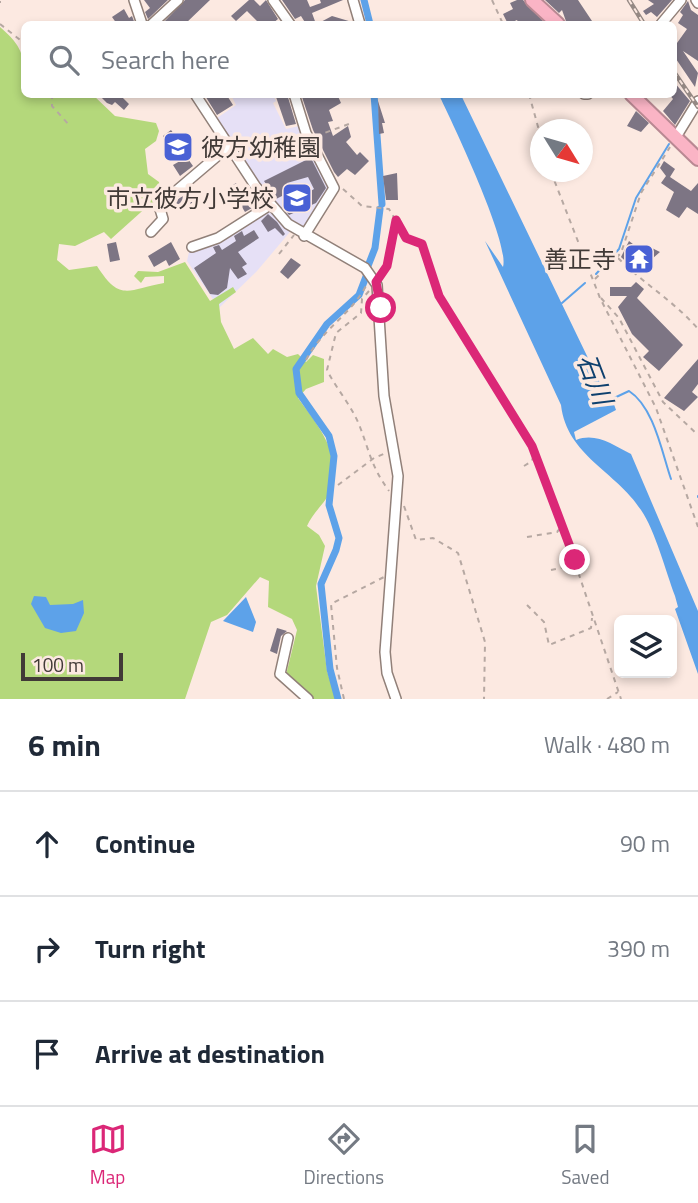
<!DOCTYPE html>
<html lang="en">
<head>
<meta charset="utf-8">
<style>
	body { margin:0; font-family:"Titillium Web","Noto Sans JP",sans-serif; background:#f6f6f7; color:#1f2937 }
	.controls { position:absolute; right:21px; bottom:21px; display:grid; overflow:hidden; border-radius:10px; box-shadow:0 4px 10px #0003 }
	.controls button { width:63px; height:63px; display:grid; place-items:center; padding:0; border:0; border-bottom:2px solid #e0e1e3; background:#fff; color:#1f2937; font:35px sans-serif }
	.compass { position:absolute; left:530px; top:119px; width:63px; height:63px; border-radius:50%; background:#fff; box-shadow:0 4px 10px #0003; rotate:127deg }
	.scale { position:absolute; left:21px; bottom:18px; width:102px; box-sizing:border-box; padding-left:7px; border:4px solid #413a37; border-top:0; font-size:19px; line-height:24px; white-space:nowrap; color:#413a37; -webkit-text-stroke:5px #fce9e1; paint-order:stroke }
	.stop { position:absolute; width:21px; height:21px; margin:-16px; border:5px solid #db2777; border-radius:50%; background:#fff }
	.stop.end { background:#db2777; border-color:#fff; box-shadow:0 2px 7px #0008 }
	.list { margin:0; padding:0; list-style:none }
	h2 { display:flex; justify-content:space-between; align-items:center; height:91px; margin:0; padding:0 28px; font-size:30px }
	h2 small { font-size:23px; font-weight:400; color:#747a83 }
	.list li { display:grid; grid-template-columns:46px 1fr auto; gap:21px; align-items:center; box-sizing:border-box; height:105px; padding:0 28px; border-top:2px solid #e0e1e3 }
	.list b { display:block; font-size:26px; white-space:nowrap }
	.list em { font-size:23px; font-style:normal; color:#747a83 }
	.icon { flex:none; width:38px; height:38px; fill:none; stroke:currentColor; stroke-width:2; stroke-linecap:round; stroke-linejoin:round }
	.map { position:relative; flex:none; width:698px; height:699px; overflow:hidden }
	.search { position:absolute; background:#fff; box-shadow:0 4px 10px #0003; left:21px; right:21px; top:21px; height:77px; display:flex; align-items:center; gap:18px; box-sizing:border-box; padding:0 24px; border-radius:10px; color:#747a83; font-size:26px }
	.sheet { height:406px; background:#fff }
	nav { display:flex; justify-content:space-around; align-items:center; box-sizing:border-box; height:98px; border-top:2px solid #e0e1e3; background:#fff; font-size:19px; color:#747a83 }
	nav a { display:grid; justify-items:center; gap:4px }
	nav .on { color:#db2777 }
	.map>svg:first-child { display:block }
</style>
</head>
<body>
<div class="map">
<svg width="698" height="699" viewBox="0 0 698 699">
	<rect width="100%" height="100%" fill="#fce9e1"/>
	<path fill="#e6e0f6" d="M231,95H273L276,101L273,103L286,129L299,126L331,187L302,231L295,226L257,271L219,308L187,261L189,252L226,236L273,205L217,118L236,105Z"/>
	<path fill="#b4d87b" d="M0,27C27,50 24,60 24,94L42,95L48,98L55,95H93L115,116L156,123L159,131L156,141L145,149L148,174L159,182L161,200L150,204L111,239L104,232L75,246L59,244L57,260L69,270L97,266C120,302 127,290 164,283V276L145,277L141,283L134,276L138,271L158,272L185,262L210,301L233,287L236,292L219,304L221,322L234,349L253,338L268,354L273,349L287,357L298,354L306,362L313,355L324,359V382L306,389L298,398C317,424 346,458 329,494C323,505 312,514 307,526L319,535L325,546L316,586L327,671L336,699H314L286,675L297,630L292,619L268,607L269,581L260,577L227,615L211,622L185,699H0Z"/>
	<path fill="#5da2e9" d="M439,95H461L602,387L611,396L616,410L574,432L576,440C596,432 613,445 631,454L698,611V674L675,609L678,607L675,596C666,572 655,530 641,510C616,471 567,456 561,405L485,241L503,267C510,243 452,122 439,95Z
		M34,596L46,597L50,605L73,604L83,600L84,613L76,631L61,633L45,628L31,604Z
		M246,597L256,622L253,632L223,621Z"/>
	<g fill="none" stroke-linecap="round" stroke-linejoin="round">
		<path stroke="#5da2e9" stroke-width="2" d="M596,274L619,249L636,198L669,144
			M562,303L585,283
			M612,399L629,391C654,407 662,453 671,479
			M698,496V497"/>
		<path stroke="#5da2e9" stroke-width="7" d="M364,0L370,24
			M374,94L382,204
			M368,266L375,248L380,209
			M338,699L330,669L321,584L336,550L339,538L329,505L334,456L329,436L299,393L296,369L327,324L359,295L367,274"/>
	</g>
	<path fill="#7d7584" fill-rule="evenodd" d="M144,0H168L148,19L145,12L150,8Z
		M185,0H210L185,24H162Z
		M249,0H254L260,6L266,0L278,19L272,24H260L247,11L236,21L231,16Z
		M282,0H307L310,7L321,3L320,0H343L312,13L316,24H306L301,16L295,19Z
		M517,0H523L546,24H519L517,20L508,24L503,14L513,9L510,3Z
		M545,0H578L594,24H567L562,10L559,13Z
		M648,0H672L657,17L651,12L646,15L643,11L654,4Z
		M688,1L691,10L698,15V61L683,51L698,73L695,87L674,56V40L677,43L687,29L678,23L683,15L680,12Z
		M124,9L129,18L132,16L135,24H117L112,17Z
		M332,16L352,22L353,24H317Z
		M674,82L690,101L675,125L663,111L673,99L669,94H674Z
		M98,94H119L129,104L124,110L115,102L112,105L107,103Z
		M204,94H226L233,105L217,115Z
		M275,94H287L296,124L286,126Z
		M301,94H327L328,98L337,94L341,103L329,110L333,121L328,122L333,136L348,126L351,137L346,142L357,155L360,152L369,161L355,175L347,169L338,177L334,172L313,130Z
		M378,101L385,123H382L384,133L379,134Z
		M636,111L649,123L641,132L627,126Z
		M171,130L191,157L188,159L193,166L180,176L173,165L180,161L163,136Z
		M308,152L326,188L316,203L289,215L284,209L289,204L284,195L276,199L264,181L306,160L303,154ZM308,177L314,189L304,195L306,199L284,189L288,187L287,183Z
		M664,161L675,169L670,177L691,191L698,183V214L687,207L679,218L666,210L674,192L661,183L666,176L660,168Z
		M397,173L398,200H386L383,176Z
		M236,183L252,208L245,212L230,187Z
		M194,189L199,197L181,212L175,201Z
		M268,214L277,222L285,234L283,236L275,228L268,232L261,221Z
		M254,230L259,238L238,252L247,264L242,267L247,274L238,279L230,268L227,288L218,295L210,294L194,268L216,253L213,247L219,245L222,250L236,241L234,236L242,231L244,236Z
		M629,241L642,251L650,247L660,252L637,272L621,257Z
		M116,242L120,260L110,262L107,244Z
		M171,242L180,259L169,266L166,260L154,267L148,256Z
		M291,258L301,265L288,279L280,272Z
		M636,282L644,289L637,298L683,345L659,371L643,357L649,351L632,334L618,307L627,296H610V287H631Z
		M698,359V384L692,392L698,397L684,411L664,398Z
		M277,628L287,631L281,636L277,654L270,651Z"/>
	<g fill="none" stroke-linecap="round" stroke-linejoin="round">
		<g stroke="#918079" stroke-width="12">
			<path id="minor" d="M134,0L142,24
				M273,0L290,24
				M353,0L360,24
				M696,0L698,3
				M152,24L178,0
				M661,24L681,0
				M195,94L256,187L288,224L365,268L377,285L384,396L398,476L385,652L387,673L396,699
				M294,94L306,133L334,188L304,236
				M584,94H588
				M676,137L698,101
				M151,232L163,219L160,209L169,197L229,146
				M192,247L218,238L270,205
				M288,638L280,674L308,699"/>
		</g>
		<g stroke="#b98993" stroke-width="16">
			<path id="highway" d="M532,0L558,24
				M631,94L698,159"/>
		</g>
		<path stroke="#b6a8a2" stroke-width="2" stroke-dasharray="5 5" stroke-linecap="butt" d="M492,0L503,24
			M0,1V3
			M0,24L24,43
			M52,94V106L70,126
			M529,94L540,134
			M316,136L349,124
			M551,172L600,298L656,408L698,527
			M343,189L362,206L389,209L406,238L422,244L439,296L506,400L547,480L621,699
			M279,254L294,235
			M618,258C644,284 674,301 698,329
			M381,276L390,257L396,221
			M595,279L621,253L641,193L670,147
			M369,291L362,299L361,313L336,333L327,370C337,390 352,406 360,427C370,453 371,466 389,491
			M601,298L619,318L663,402L698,435
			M306,360C323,328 352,314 367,284
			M524,466L532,461L534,453
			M338,485L374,458L386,453
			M404,506L416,540L433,538L458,553L485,642L484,699
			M527,537L557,532L563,525
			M551,570L570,566L571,551
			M527,605L544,622L549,645L591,628L592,618
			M344,699L337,668L331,604L384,577
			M607,699L618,692"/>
		<use href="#minor" stroke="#fff" stroke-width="9"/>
		<use href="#highway" stroke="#fab4c5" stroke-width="12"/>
		<g stroke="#958984" stroke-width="4.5">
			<path id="rail" d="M629,0L644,24
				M674,72L698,107"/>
		</g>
		<use href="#rail" stroke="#fce9e1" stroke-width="2" stroke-dasharray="5" stroke-linecap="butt"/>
	</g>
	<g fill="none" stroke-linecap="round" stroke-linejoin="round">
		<path stroke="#db2777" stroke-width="9" d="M381,308L376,282L387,266L396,220L406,238L422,244L439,296L532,446L575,560"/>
	</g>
	<defs>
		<g id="school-square" transform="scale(1.575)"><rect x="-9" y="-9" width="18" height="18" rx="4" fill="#4961d5" stroke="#fce9e1"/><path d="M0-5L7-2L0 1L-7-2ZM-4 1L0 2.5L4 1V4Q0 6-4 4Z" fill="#fff"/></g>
		<g id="temple-square" transform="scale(1.575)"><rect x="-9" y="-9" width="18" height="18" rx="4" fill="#4961d5" stroke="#fce9e1"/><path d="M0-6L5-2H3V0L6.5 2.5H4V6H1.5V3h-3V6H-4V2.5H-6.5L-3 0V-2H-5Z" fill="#fff"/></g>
	</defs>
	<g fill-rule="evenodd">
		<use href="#school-square" x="178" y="147"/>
		<use href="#school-square" x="297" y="198"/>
		<use href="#temple-square" x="639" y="259"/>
	</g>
	<g text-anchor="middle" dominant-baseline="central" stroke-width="7" stroke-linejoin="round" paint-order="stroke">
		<g font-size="24" fill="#413a37" stroke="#fce9e1" text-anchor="end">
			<text x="201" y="147" text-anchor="start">彼方幼稚園</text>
			<text x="274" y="198">市立彼方小学校</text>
			<text x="616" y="259">善正寺</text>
		</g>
		<g font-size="26" font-style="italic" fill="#0e406e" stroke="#fce9e1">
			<text transform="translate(595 379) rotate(69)">石川</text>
		</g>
	</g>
</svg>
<div class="controls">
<button><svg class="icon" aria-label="layers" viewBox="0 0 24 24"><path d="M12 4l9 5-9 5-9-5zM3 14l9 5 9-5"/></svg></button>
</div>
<svg class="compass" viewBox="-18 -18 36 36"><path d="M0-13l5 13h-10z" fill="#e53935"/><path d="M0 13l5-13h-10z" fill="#747a83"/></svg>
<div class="scale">100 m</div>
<div class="stop" style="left:381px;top:308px"></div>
<div class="stop end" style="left:575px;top:560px"></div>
<div class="search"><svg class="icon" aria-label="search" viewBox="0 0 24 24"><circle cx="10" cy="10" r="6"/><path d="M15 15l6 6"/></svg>Search here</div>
</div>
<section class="sheet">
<h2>6 min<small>Walk · 480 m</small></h2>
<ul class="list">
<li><svg class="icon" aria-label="ahead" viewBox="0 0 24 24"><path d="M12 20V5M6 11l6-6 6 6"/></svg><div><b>Continue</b></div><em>90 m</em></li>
<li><svg class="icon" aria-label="right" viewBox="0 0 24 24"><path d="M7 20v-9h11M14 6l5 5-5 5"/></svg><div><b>Turn right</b></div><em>390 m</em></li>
<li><svg class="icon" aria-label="arrive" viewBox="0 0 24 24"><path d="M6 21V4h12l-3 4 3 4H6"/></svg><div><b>Arrive at destination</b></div></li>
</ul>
</section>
<nav>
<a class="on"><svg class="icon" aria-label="map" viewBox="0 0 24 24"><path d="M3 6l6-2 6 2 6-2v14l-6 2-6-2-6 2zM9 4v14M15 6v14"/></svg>Map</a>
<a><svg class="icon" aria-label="directions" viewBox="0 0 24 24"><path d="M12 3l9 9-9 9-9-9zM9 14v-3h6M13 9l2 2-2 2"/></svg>Directions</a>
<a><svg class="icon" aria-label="saved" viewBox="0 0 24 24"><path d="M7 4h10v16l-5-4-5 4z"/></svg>Saved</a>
</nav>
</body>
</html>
